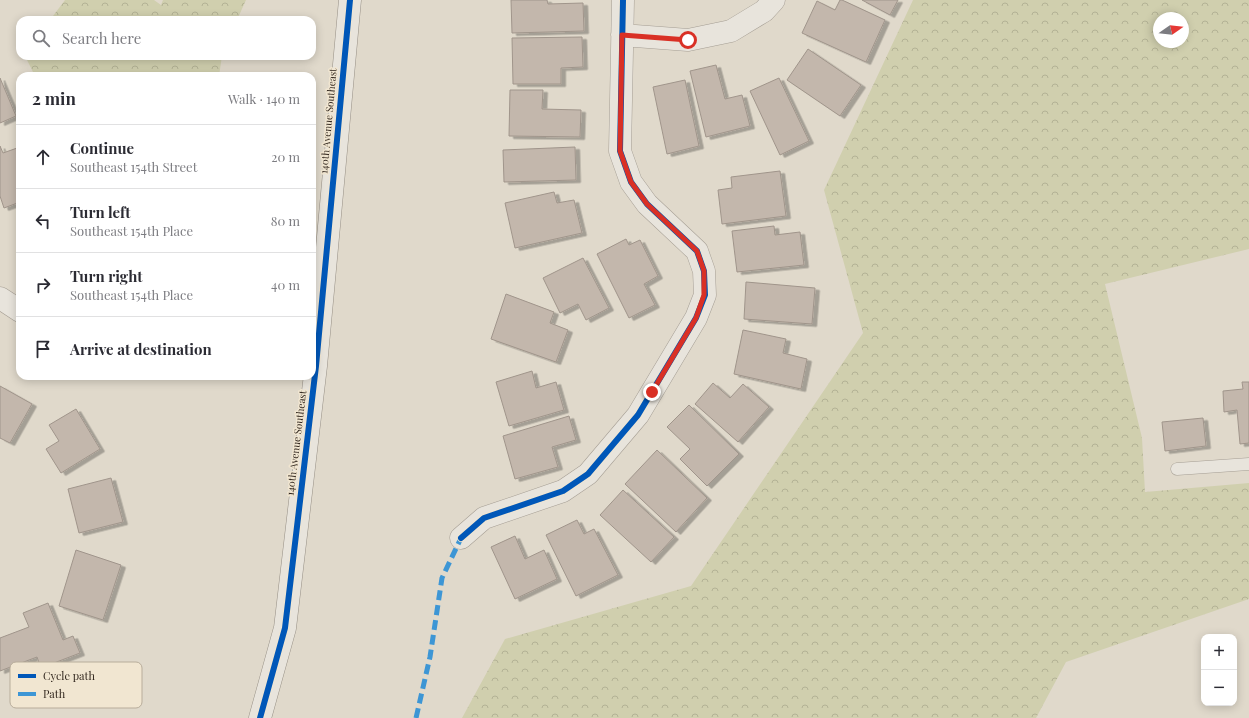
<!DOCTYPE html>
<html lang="en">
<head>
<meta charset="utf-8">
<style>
	body { margin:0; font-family:"Playfair Display",serif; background:#f7f7f7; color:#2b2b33 }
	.controls { position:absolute; right:12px; bottom:12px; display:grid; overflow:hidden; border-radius:8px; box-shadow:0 2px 10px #0003 }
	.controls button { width:36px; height:36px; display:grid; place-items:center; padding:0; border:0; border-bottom:1px solid #e1e1e2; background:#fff; color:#2b2b33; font:20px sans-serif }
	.compass { position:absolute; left:1153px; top:12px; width:36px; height:36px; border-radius:50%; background:#fff; box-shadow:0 2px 10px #0003; rotate:76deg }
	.stop { position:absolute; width:12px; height:12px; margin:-9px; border:3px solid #d93025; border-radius:50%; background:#fff }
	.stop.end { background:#d93025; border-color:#fff; box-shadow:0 1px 4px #0008 }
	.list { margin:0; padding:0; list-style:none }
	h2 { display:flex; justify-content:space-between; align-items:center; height:52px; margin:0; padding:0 16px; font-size:17px }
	h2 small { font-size:13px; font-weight:400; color:#7c7c81 }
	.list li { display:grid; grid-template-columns:26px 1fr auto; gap:12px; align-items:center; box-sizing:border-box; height:64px; padding:0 16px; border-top:1px solid #e1e1e2 }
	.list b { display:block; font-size:15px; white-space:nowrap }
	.list p { margin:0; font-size:13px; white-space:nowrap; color:#7c7c81 }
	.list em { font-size:13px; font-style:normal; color:#7c7c81 }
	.icon { flex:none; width:22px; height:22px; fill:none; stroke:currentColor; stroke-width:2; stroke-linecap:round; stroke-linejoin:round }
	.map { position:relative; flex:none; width:1249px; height:718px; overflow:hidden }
	.search { position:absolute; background:#fff; box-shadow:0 2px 10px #0003; left:16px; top:16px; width:300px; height:44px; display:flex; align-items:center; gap:10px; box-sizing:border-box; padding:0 14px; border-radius:12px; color:#7c7c81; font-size:15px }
	.panel { position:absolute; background:#fff; box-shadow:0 2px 10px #0003; left:16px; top:72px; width:300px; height:308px; border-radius:12px }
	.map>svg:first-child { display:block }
</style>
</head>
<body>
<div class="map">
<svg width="1249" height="718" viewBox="0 0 1249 718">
	<defs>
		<pattern id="forest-crowns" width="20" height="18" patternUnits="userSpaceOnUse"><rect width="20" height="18" fill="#d0cfae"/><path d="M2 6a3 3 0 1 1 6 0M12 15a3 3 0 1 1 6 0" fill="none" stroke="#b3b295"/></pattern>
		<filter id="shadow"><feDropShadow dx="4.5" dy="2.5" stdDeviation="0" flood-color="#0004"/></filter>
	</defs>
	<rect width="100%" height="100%" fill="#e0d9cb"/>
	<path fill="url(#forest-crowns)" fill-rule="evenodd" d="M65,0H154L161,5L163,0H246L237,20H50Z
		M913,0H1249V249L1105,284L1142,438L1145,492L1249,483V599L1066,662L1036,718H462L505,639L691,586L863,333L824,190ZM1159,18H1183V42H1159Z
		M25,56H222L219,76H35Z"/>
	<path fill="#c3b7ac" stroke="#a0958b" filter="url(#shadow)" d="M511,0H547L548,4L583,3L584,31L512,33Z
		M840,0H842L885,20L866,62L802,33L817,1L835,10Z
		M862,0H898L890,15Z
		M582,37L583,67L561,68V84H513L512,38Z
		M808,49L861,85L840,116L787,80Z
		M716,65L725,99L742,95L750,126L706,137L690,71Z
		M0,78L16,116L0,123Z
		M779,78L809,141L780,155L750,91Z
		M685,80L699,146L667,154L653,87Z
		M510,90H543L542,109L581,110L580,137L509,136Z
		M0,146L3,153L20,147V202L4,208L0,196Z
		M575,147L576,180L504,182L503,150Z
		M780,171L786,216L722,224L718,190L732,188L731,177Z
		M554,192L557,203L574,200L582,233L515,248L505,203Z
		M774,226L775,235L800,232L804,265L737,272L732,231Z
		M626,239L629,245L640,240L658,276L644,284L655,305L629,318L597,254Z
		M583,258L609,308L586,320L578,304L560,313L543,278Z
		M746,282L815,288L812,324L744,319Z
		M506,294L554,312L550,323L568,330L556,362L491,339Z
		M743,330L786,339L783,353L807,359L801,389L734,374Z
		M532,371L536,388L556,382L564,410L509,426L496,382Z
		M1242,382H1249V443L1240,444L1237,410L1224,412L1223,391L1243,389Z
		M713,383L730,398L743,384L769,407L738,442L695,404Z
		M0,386L32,404L10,443L0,438Z
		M689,405L739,454L707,486L680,459L690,449L667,427Z
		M76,409L100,449L61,473L46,449L59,441L49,425Z
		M569,416L576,440L552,447L558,467L515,479L503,436Z
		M1203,418L1206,446L1165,451L1162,422Z
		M657,450L707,498L676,532L625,484Z
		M111,478L123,522L79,533L68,489Z
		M623,490L674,537L651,562L600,515Z
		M577,520L584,534L594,529L618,575L576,596L546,535Z
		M515,536L525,559L544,550L557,579L515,599L491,547Z
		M76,550L121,565L103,620L59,606Z
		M48,603L63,640L73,636L80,653L41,668L37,657L0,671V638L29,627L23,613Z"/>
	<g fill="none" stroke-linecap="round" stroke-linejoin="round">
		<g stroke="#a59e94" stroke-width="13">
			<path id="service" d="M1177,469L1249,464"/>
		</g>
		<g stroke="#a59e94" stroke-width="23">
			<path id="minor" d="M622,35L688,40L731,31L764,11L774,0
				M0,298L20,311
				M461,538L484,518L563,491L588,474L638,415L696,318L705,295L704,271L697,251L647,204L631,182L620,151L623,0"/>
		</g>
		<g stroke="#958e84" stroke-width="23">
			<path id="secondary" d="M260,718L285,628L316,366L350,0"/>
		</g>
		<use href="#service" stroke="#e8e4dc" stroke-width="12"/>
		<use href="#minor" stroke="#e8e4dc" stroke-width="22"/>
		<use href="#secondary" stroke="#e8e4dc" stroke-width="22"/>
		<path stroke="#3d96d5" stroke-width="5" stroke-dasharray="10 5" stroke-linecap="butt" d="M416,718L430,657L442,578L461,538"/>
		<g stroke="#f1e6d1" stroke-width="8">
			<path id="cycleway" d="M461,538L484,518L563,491L588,474L638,415L696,318L705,295L704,271L697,251L647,204L631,182L620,151L623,0
				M260,718L285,628L316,366L350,0"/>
		</g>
		<use href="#cycleway" stroke="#0057b8" stroke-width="6"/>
	</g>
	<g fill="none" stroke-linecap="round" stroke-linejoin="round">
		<path stroke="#d93025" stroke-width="5" d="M652,392L696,318L704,295V271L697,251L647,204L631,182L620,151L622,35L688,40"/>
	</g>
	<g text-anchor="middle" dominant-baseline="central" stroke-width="3" stroke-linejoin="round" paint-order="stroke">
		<g font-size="10" fill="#32271e" stroke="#f1e6d1">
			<text transform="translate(328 121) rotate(-85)">140th Avenue Southeast</text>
			<text transform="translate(296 443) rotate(-83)">140th Avenue Southeast</text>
		</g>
	</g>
	<rect x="10" y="662" width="132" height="46" rx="6" fill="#f1e6d1" stroke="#b8ad9b" stroke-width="1"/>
	<rect x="18" y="674" width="18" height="4" fill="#0057b8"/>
	<rect x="18" y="692" width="18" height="4" fill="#3d96d5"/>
	<g font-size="11" fill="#32271e">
		<text x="43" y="680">Cycle path</text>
		<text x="43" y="698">Path</text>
	</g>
</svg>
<div class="controls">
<button>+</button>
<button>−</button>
</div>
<svg class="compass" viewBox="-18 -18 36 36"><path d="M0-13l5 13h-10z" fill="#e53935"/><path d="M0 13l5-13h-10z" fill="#7c7c81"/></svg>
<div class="stop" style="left:688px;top:40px"></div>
<div class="stop end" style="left:652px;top:392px"></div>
<div class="search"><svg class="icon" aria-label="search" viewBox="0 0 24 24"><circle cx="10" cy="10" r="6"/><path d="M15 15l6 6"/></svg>Search here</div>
<section class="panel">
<h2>2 min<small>Walk · 140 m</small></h2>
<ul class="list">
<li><svg class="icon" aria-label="ahead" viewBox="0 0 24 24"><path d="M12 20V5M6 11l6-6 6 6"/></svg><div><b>Continue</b><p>Southeast 154th Street</p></div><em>20 m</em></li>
<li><svg class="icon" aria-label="left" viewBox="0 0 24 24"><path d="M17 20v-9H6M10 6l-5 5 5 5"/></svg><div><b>Turn left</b><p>Southeast 154th Place</p></div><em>80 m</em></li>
<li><svg class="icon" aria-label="right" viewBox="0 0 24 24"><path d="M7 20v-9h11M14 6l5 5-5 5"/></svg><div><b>Turn right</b><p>Southeast 154th Place</p></div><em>40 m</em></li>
<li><svg class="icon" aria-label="arrive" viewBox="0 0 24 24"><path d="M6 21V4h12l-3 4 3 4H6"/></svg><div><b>Arrive at destination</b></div></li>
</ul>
</section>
</div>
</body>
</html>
